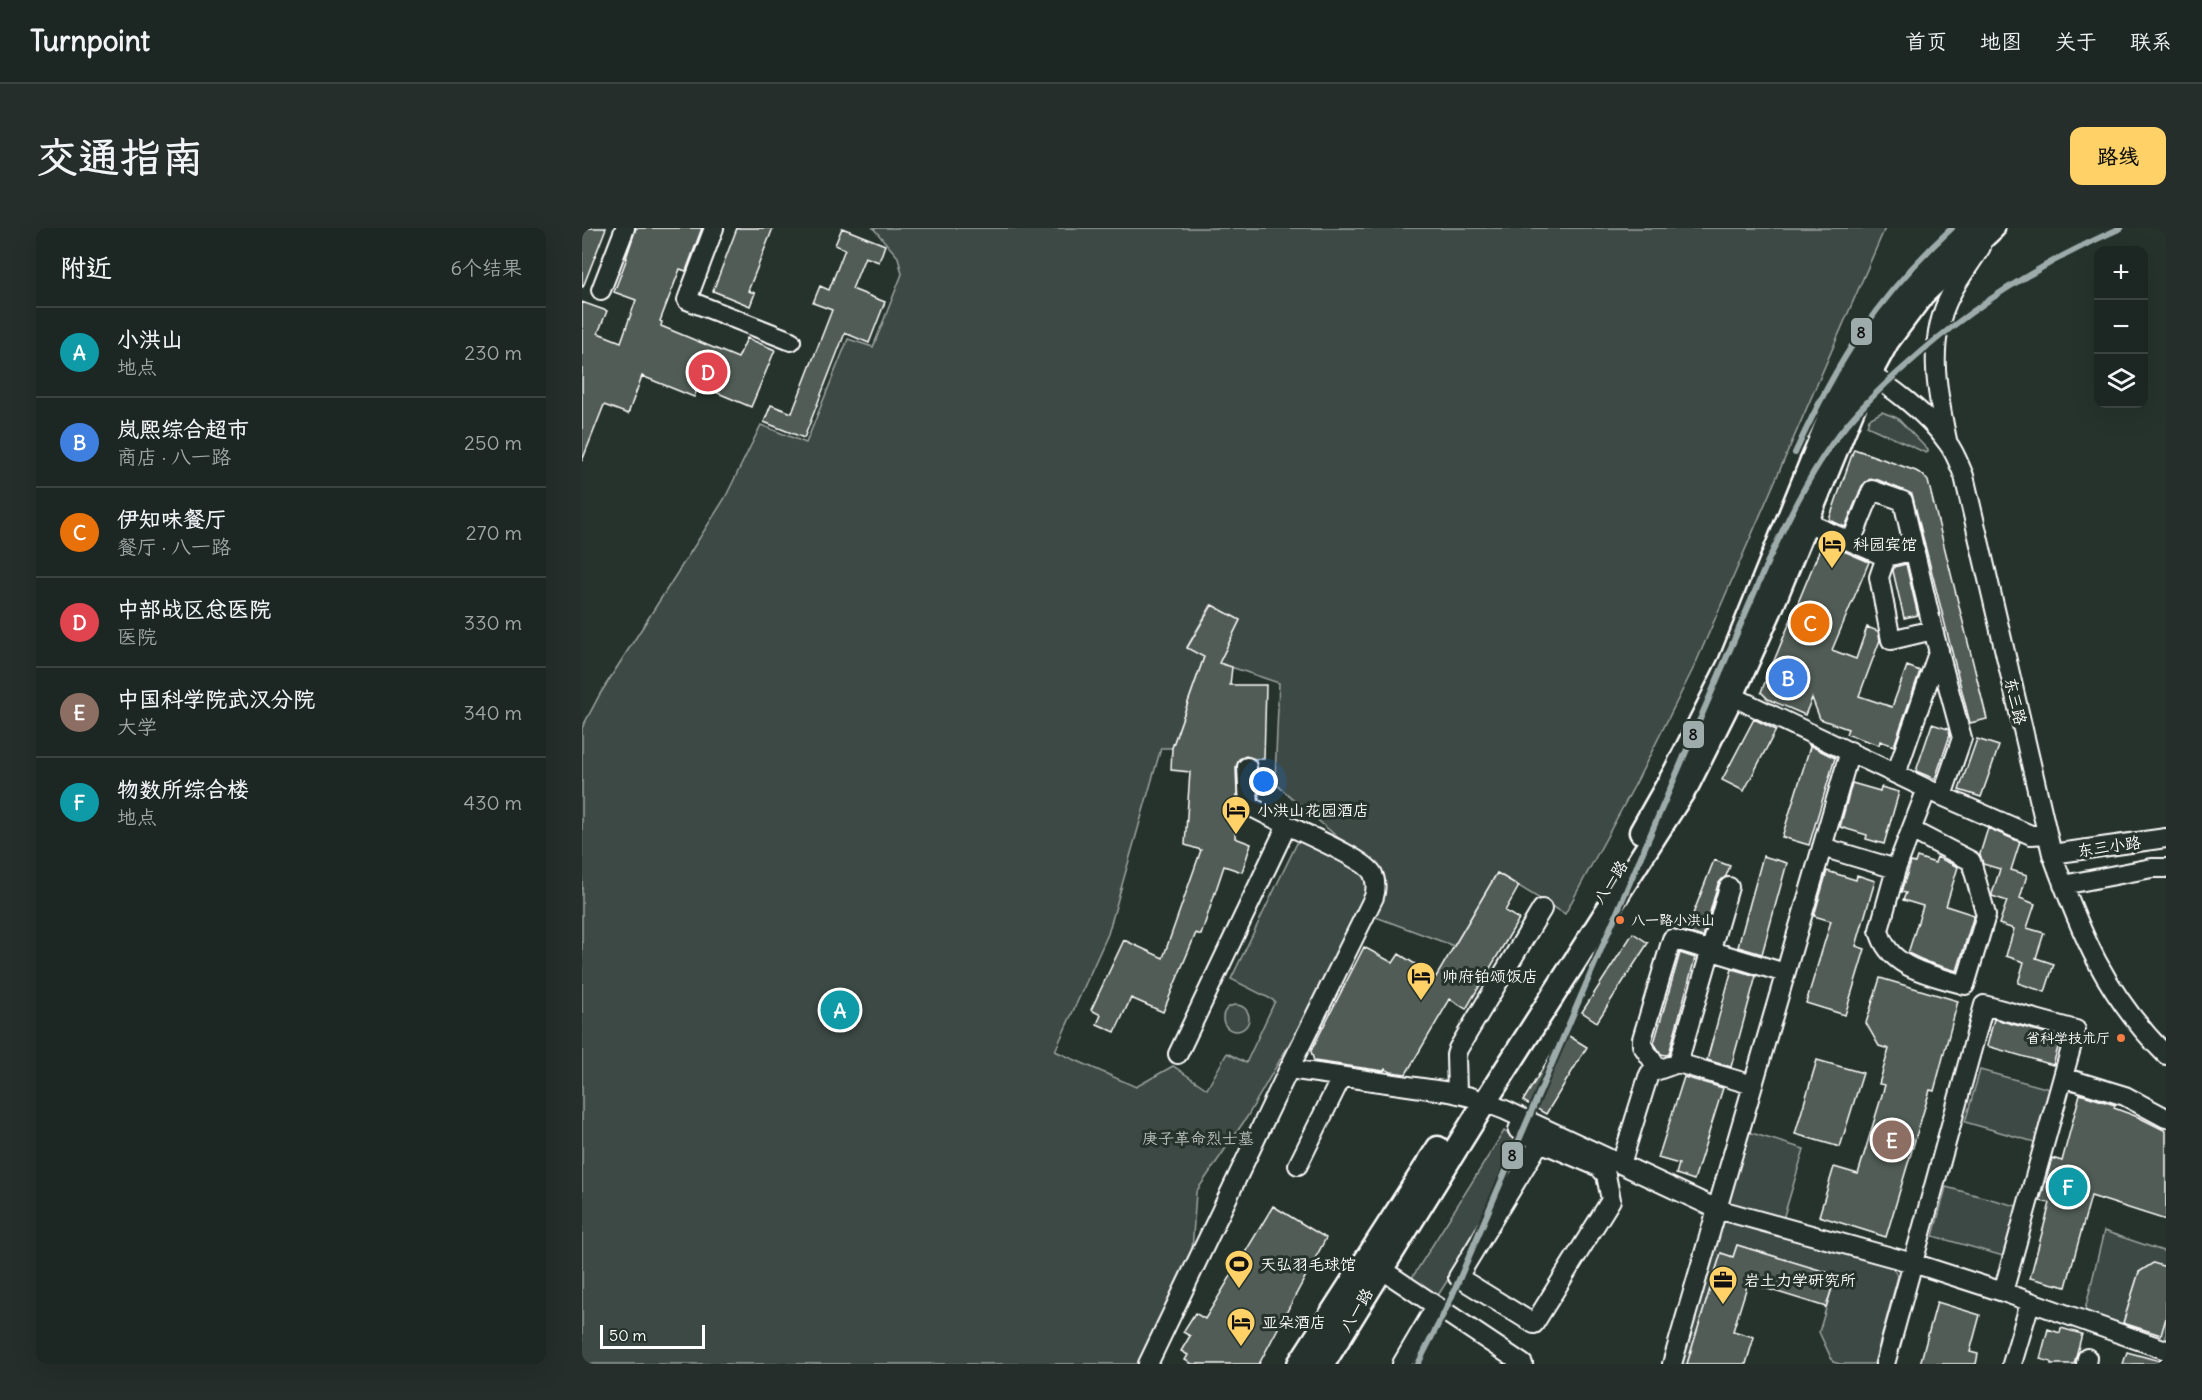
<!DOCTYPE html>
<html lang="zh">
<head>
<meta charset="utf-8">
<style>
	body { margin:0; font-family:Delius,"LXGW WenKai TC",sans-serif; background:#252e2a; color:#f1f3f6 }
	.controls { position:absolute; right:18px; top:18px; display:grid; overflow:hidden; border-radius:12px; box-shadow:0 6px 24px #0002 }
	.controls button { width:54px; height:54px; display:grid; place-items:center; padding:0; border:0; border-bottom:2px solid #3a4340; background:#1c2622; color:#f1f3f6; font:30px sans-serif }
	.scale { position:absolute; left:18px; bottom:15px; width:105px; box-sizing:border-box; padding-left:6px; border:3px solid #fff; border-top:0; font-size:16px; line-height:21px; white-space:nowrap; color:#fff; -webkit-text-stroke:4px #26332d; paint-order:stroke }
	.you { position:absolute; left:682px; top:554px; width:21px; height:21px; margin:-15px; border:4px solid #fff; border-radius:50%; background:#1a73e8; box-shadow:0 0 0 9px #1a73e833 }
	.badge { display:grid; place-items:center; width:39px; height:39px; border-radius:50%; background:#ffd166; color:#fff; font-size:20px; font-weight:700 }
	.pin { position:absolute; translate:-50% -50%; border:3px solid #fff; box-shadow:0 2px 6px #0006 }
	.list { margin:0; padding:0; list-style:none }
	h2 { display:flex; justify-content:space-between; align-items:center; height:78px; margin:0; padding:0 24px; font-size:26px }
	h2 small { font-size:20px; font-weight:400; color:#a0a5a5 }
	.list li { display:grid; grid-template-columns:39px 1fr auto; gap:18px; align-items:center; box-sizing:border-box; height:90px; padding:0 24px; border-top:2px solid #3a4340 }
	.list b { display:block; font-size:22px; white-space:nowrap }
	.list p { margin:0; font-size:20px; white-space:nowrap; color:#a0a5a5 }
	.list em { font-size:20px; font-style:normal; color:#a0a5a5 }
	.icon { flex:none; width:33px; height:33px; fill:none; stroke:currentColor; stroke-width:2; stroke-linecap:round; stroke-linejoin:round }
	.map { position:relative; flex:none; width:1584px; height:1136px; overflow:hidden; border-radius:12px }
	header { display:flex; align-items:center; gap:36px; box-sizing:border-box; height:84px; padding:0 30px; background:#1c2622; border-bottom:2px solid #3a4340 }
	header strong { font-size:28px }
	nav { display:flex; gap:33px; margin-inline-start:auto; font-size:21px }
	.intro { display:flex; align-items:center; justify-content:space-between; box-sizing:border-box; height:144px; padding:0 36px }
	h1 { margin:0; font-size:42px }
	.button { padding:15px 27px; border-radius:12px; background:#ffd166; color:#111; font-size:21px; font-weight:700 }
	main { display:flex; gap:36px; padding:0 36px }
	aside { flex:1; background:#1c2622; border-radius:12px; box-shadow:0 6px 24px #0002 }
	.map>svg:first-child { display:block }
</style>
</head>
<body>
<header>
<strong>Turnpoint</strong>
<nav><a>首页</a><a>地图</a><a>关于</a><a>联系</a></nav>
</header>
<div class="intro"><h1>交通指南</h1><a class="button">路线</a></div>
<main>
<aside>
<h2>附近<small>6个结果</small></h2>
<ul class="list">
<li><span class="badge" style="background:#0f9aa8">A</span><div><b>小洪山</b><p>地点</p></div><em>230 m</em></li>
<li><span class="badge" style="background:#3f7fe0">B</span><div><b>岚熙综合超市</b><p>商店 · 八一路</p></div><em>250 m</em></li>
<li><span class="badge" style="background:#e8710a">C</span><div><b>伊知味餐厅</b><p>餐厅 · 八一路</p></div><em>270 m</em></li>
<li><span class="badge" style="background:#e0444e">D</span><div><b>中部战区总医院</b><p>医院</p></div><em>330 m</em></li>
<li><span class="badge" style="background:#8d6e63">E</span><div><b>中国科学院武汉分院</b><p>大学</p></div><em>340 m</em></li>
<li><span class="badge" style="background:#0f9aa8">F</span><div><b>物数所综合楼</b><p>地点</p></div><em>430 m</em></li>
</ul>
</aside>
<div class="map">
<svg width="1584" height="1136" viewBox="0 0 1584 1136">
	<rect width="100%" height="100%" fill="#26332d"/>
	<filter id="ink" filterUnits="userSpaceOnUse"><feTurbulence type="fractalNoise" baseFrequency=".0167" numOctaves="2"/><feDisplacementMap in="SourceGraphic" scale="12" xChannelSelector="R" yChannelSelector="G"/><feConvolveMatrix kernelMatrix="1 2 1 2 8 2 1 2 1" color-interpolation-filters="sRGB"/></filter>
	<g filter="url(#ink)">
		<path fill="#3e4944" stroke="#9ea4a2" stroke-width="1.5" d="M291,0H1303L1113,437L1055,553L983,686L915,645L872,718L791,688L796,644L695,557L693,551L697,455L637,435L658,392L629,377L605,419L622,429L590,520H579L526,706L473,823L554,859L591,838L625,861L645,825L664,835L693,773L649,751L716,613L771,639L789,653L781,676L711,809L665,889L614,964L610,1023L559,1136H0V500L18,466L143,270L179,197L224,215L266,111L291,119L320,46L316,29Z
			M1300,184L1315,190L1346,222V224L1344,225L1285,198L1287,191Z
			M641 790a13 13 0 1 1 26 0a13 13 0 1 1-26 0Z
			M1398,842L1471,862L1456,915L1383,894Z
			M922,903L949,920L855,1069L828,1053Z
			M1166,904L1222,921L1201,991L1145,976Z
			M1364,959L1438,979L1425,1026L1421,1028L1351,1008Z
			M1141,989L1308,1036L1316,1048L1292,1136H1258L1251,1134L1237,1104L1254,1047L1155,1017L1151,1029L1139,1025L1105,1136H1098Z
			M1522,1003L1584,1024V1039L1571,1036L1557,1044L1541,1095L1578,1107L1584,1090V1113L1502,1086Z"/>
		<path fill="#515c57" stroke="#fff" stroke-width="1.5" d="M0,0H24L1,59H0Z
			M54,0H120L104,43L98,41L78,93L80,94L79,98L156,130L165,110L193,122L169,179L117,157L112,169L60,148L46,186L22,177L0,233V74L25,83L16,105L39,114L54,72L32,64L45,30H44Z
			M155,0H191L166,63L173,65L168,78L131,63Z
			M260,0L303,17L297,34L283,29L270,61L303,74L287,115L263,105L222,210L182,194L189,177L210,185L250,82L231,75L238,58L247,62L263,21L253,17Z
			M1272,221L1334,243L1341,247L1346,253L1405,491L1388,495L1330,266L1294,251H1288L1280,258L1263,299L1247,292Z
			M1241,314L1287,334L1250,422L1274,431L1285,399L1296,403L1298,412L1277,468L1310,479L1325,438L1338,443L1312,518L1298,513L1297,517L1264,506L1266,501L1238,491L1230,470L1223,487L1186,471L1179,464Z
			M1324,336L1336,387L1322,390L1311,343L1312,339Z
			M630,377L658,392L637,435L650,439L648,457H684L682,531H673L664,528L657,531L654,539L655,567L653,610L669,616L660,644L642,638L619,707L614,705L581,784L549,770L533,804L515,796L519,787L509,782L542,712L581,730L619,622L603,617L608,544L589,542L590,520L622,429L605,420Z
			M1172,491L1194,502L1162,563L1140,552Z
			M1350,496L1366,501L1368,507L1353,551L1334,543Z
			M1395,511L1417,518L1399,569L1377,562Z
			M1227,517L1253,530L1227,617L1200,609L1228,519Z
			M1270,555L1298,563L1299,559L1317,564L1302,616L1284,611L1285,607L1258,599Z
			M1406,600L1438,614L1429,642L1445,647L1438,670L1453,676L1445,700L1462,705L1454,730L1472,736L1463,764L1436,755L1442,734L1424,728L1432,701L1417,696L1425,673L1410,668V666L1418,641L1401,636L1398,626Z
			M1181,628L1205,635L1180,726L1156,719Z
			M1335,629L1353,635L1355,629L1376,639L1364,678L1392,687L1375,743L1345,734L1326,725L1341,678L1321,672L1324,665L1319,664L1329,634L1333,635Z
			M1132,632L1148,638L1144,648L1136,656L1121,709L1104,704Z
			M1245,643L1274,652L1275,647L1293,653L1274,718L1283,721L1263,787L1224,775L1249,693L1232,688Z
			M915,645L937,658L923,683L937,691L884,781L868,771L824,846L809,844L803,841L802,843L732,833L729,823L782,719L811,735L817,726L854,749Z
			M1051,705L1066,715L1015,794L1000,784Z
			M1098,725L1113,730L1087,826L1084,827L1079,826L1072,815Z
			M1150,741L1174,748L1149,839L1125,832Z
			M1298,750L1376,773L1352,863L1348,862L1304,1009L1237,988L1252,939L1276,946L1303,857L1297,856L1307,821L1297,818L1284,795Z
			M1412,791L1479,809L1471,837L1405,818Z
			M982,805L1005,819L964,886L941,873Z
			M1235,832L1281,845L1258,919L1213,906Z
			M1102,849L1141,860L1112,952L1094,946L1097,936L1076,930Z
			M1498,866L1533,877L1532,880L1556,889L1584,903V992L1509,968L1484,1059L1448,1050L1468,975L1458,973L1470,930L1480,933Z
			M691,978L744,1010L677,1136H610L603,1132L606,1127L599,1123L608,1108L601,1104L613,1085L623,1091Z
			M1155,1017L1254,1047L1244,1079L1166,1055L1151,1103L1172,1109L1164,1136H1105L1139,1025L1151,1029Z
			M1571,1035L1584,1039V1090L1579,1107L1541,1095L1557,1044Z
			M1355,1074L1398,1087L1388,1124L1396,1126L1394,1136H1338Z
			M1479,1100L1500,1106L1492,1136H1469V1134L1458,1131L1466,1101L1478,1105Z
			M1545,1124L1578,1133L1577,1136H1541Z"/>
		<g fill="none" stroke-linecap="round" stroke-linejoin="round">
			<g stroke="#fff" stroke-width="22">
				<path id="minor" d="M132,0L105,72L209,113
					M19,62L43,0
					M1278,140C1307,157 1346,186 1365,214C1373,224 1377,236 1382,248L1470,626C1499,706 1523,766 1584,827
					M1365,212C1355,163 1344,113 1369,66C1377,50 1389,35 1399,19
					M1224,294L1304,329L1333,322
					M1269,314L1290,262L1321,273L1351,402L1380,510L1360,568
					M1304,329L1297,349L1309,412L1351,402
					M1150,468L1360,568L1449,607L1465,606
					M665,539L667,578L705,597
					M1314,546L1357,422
					M1329,602L1389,633L1404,687L1383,757C1350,747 1306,741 1297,702L1314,641L1345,561
					M1240,619L1314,641
					M1470,626L1584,610
					M1481,657L1570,640H1584
					M596,826L705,597C721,605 785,632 791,646C794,653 794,662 792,669L707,841
					M1096,835L1147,659
					M1076,841L1060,817V811L1090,711L1203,745
					M1481,849L1543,868L1584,890
					M875,866L874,827L876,821L960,681
					M941,891L936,902L958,914
					M958,914L1017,939L1024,947L1029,972L952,1096L876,1049Z
					M1039,936L1066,849L1068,845L1096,835L1171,857
					M716,937L759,850
					M799,1041L941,1136
					M566,1136L707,841L868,864L889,869L923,882L1135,981L1331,1035L1421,1064L1584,1122
					M820,1136L854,1078
					M1090,1136L1268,523
					M1303,1136L1402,777L1494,802L1421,1064
					M1430,1136L1448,1075
					M1504,1136L1505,1130"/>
			</g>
			<g stroke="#fff" stroke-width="27">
				<path id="major" d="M1059,604L1093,544L1148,435L1248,188L1271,136L1311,77L1360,25L1387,0
					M717,1136L856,920
					M741,1136L903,874L1106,556L1150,468L1188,383L1277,166L1305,114L1341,66L1411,0"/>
			</g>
			<use href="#minor" stroke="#26332d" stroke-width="18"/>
			<use href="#major" stroke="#26332d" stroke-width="22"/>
			<g stroke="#26332d" stroke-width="10">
				<path id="metro-1" d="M1213,225C1255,133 1295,69 1370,0
					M836,1136L867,1075L1186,333C1205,293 1224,253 1249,217C1271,186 1299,159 1328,134C1391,77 1461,34 1539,0"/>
			</g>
			<use href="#metro-1" stroke="#9dabaa" stroke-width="6"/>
		</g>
	</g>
	<defs>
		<g id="hotel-pin" transform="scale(1.5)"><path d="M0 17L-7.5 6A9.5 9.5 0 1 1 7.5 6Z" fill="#ffd166" stroke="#26332d"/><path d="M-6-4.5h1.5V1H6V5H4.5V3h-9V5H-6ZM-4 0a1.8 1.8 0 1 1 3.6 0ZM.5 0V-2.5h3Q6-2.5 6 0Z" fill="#111"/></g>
		<g id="stadium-pin" transform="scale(1.5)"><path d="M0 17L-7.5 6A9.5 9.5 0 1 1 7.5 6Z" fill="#ffd166" stroke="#26332d"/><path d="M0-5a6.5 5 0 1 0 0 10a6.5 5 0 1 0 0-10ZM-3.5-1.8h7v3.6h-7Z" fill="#111"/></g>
		<g id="office-pin" transform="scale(1.5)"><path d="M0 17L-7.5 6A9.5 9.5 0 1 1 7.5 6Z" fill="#ffd166" stroke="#26332d"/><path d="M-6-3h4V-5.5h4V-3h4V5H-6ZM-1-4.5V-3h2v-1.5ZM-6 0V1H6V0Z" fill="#111"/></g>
	</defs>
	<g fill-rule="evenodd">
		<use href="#hotel-pin" x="1250" y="316"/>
		<use href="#hotel-pin" x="654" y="582"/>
		<use href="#hotel-pin" x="839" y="748"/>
		<use href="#stadium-pin" x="657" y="1036"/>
		<use href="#office-pin" x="1141" y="1052"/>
		<use href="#hotel-pin" x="659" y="1094"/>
	</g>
	<g fill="#f77d43" stroke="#26332d" stroke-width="2">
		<circle cx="1038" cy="692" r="5"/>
		<circle cx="1539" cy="810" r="5"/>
	</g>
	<g text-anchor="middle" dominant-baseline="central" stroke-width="6" stroke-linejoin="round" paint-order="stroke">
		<g font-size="14" fill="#fff" stroke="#26332d" text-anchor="start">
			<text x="1049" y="692">八一路小洪山</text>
			<text x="1528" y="810" text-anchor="end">省科学技术厅</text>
		</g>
		<g font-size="16" fill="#fff" stroke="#26332d" text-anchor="start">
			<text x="1271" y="316">科园宾馆</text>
			<text x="675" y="582">小洪山花园酒店</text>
			<text x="860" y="748">帅府铂颂饭店</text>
			<text x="678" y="1036">天弘羽毛球馆</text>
			<text x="1162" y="1052">岩土力学研究所</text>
			<text x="680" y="1094">亚朵酒店</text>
		</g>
		<g font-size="16" fill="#fff" stroke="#26332d">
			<text transform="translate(1434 473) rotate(77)">东三路</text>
			<text transform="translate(1527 618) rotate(-8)">东三小路</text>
			<text transform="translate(1028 654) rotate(-57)">八一路</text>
			<text transform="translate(774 1082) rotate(-59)">八一路</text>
		</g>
		<g font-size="16" fill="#bbbfbe" stroke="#26332d">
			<text x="616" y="910">庚子革命烈士墓</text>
		</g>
	</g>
	<g stroke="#26332d" stroke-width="2">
		<rect x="1268" y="89" width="23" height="29" rx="6" fill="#9dabaa"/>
		<rect x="1100" y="492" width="23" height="29" rx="6" fill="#9dabaa"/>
		<rect x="919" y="913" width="23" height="29" rx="6" fill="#9dabaa"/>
	</g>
	<g font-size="16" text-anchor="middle" font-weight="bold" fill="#111">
		<text x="1279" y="110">8</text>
		<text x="1111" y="512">8</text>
		<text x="930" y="933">8</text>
	</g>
</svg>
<div class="controls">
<button>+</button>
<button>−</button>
<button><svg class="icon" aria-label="layers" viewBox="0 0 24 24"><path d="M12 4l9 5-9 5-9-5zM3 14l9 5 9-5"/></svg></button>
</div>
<div class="scale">50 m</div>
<div class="you"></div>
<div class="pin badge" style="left:258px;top:782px;background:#0f9aa8">A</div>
<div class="pin badge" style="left:1206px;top:450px;background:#3f7fe0">B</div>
<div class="pin badge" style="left:1228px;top:395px;background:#e8710a">C</div>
<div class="pin badge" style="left:126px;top:144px;background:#e0444e">D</div>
<div class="pin badge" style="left:1310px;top:912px;background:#8d6e63">E</div>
<div class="pin badge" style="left:1486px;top:959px;background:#0f9aa8">F</div>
</div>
</main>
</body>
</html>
